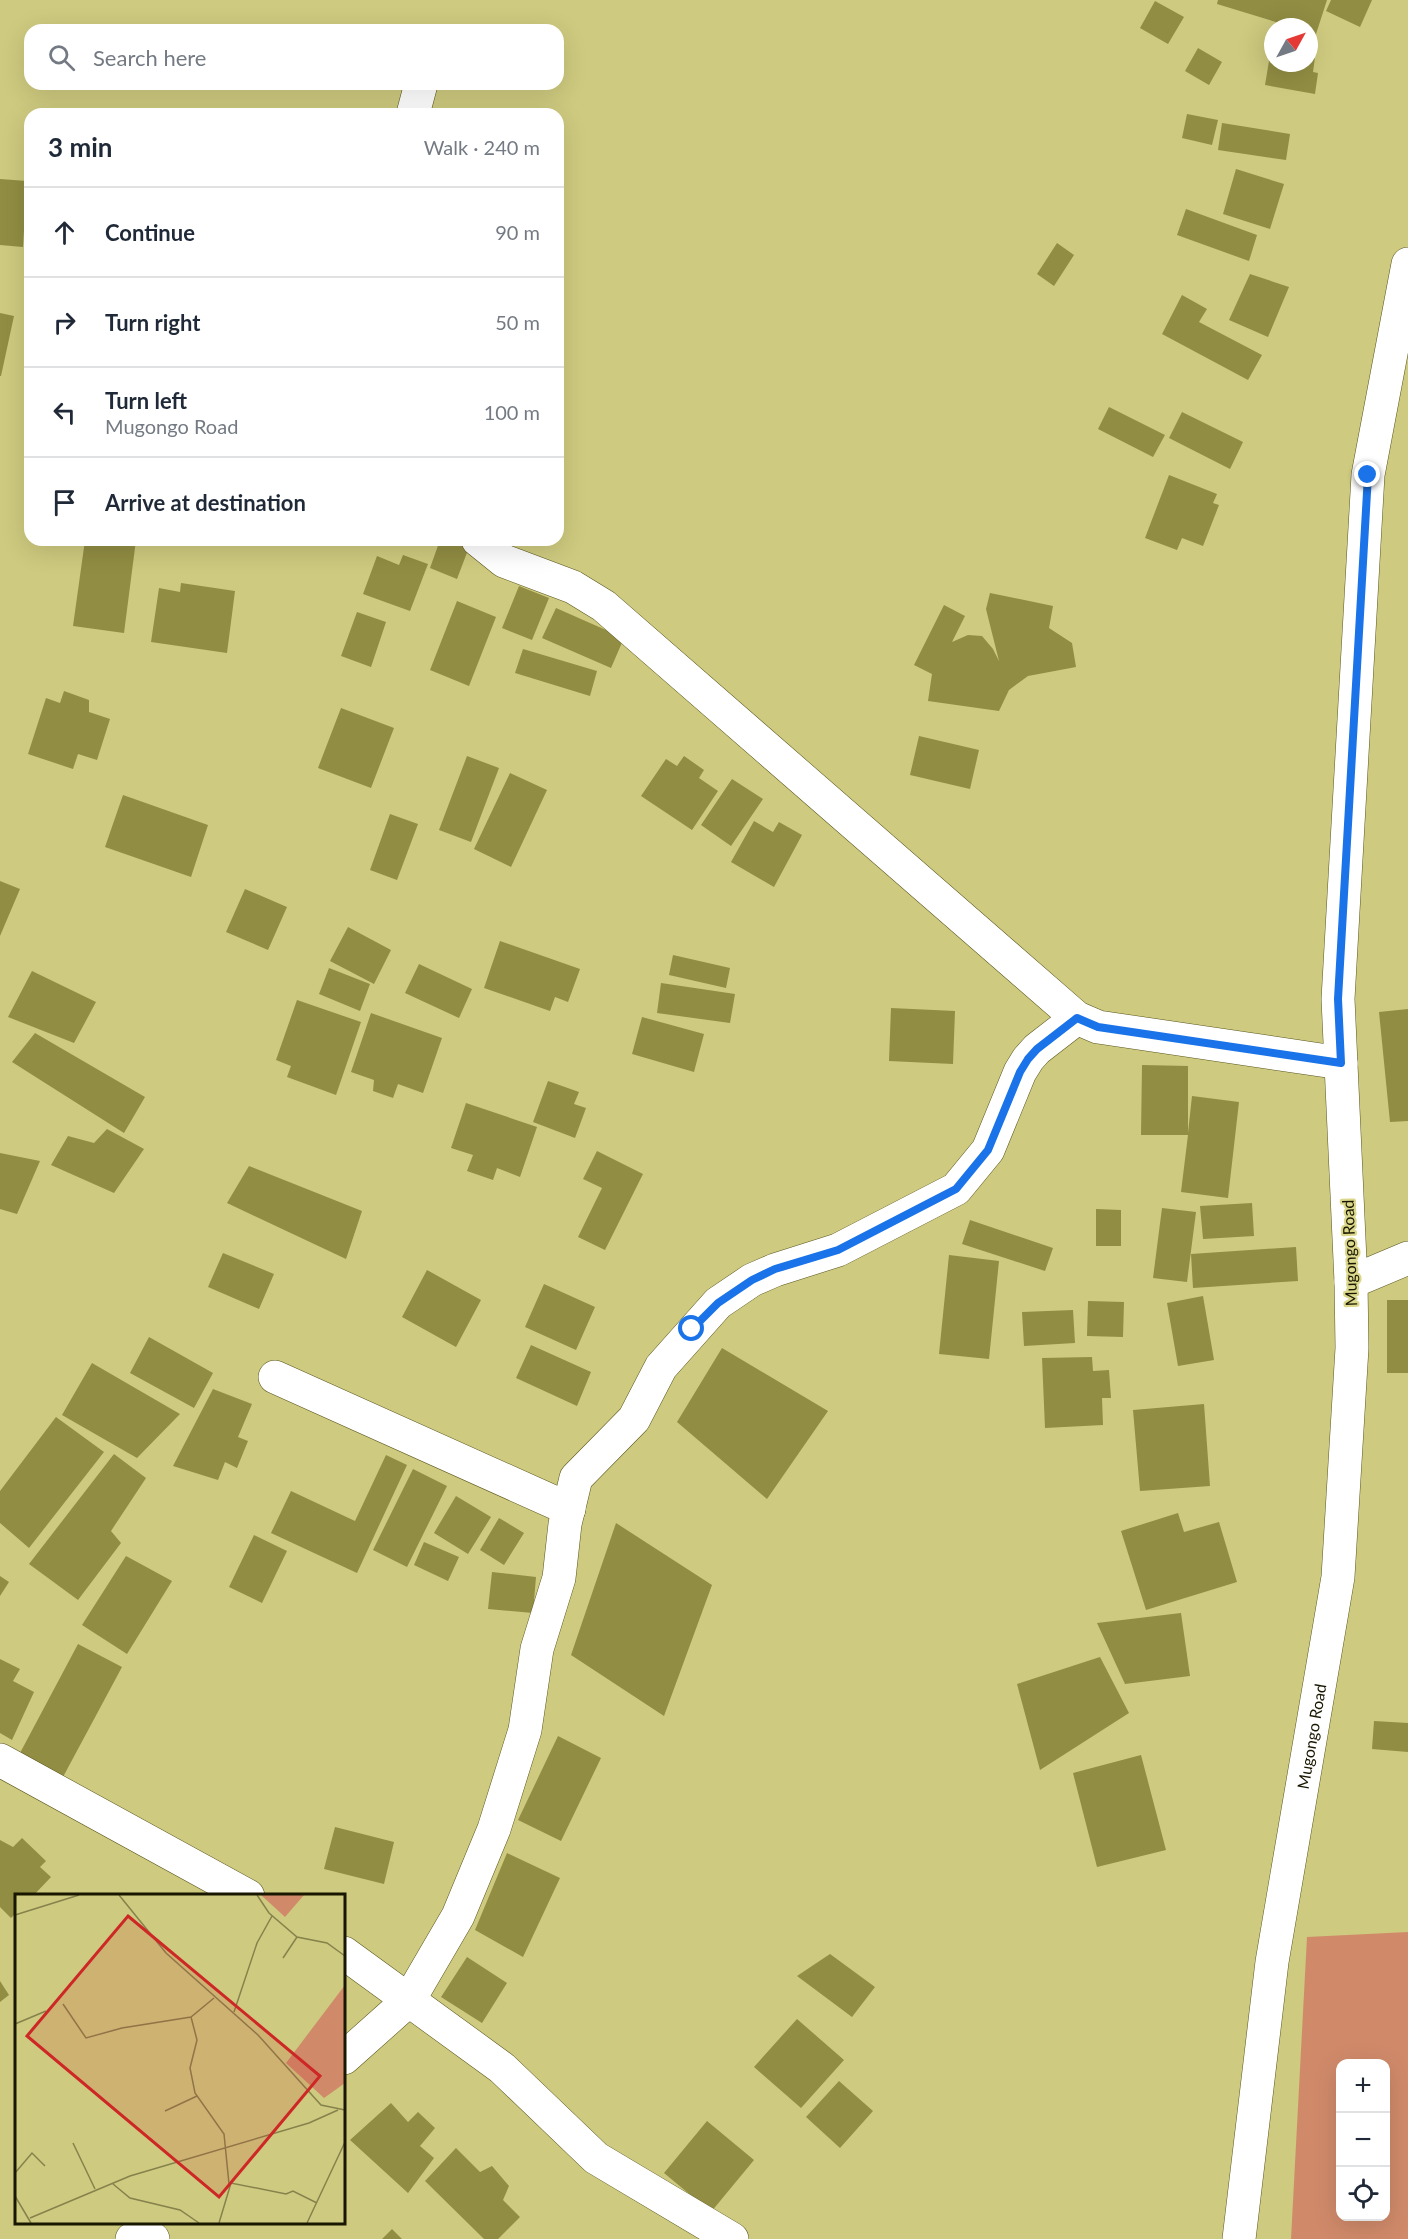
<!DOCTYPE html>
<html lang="en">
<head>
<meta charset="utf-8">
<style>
	body { margin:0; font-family:Lato,sans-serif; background:#f6f6f7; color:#1f2937 }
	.controls { position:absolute; right:18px; bottom:18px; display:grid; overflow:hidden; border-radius:12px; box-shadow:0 6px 24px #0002 }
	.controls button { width:54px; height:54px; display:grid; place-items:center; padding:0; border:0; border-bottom:2px solid #e0e1e3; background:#fff; color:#1f2937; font:30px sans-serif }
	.compass { position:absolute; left:1264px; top:18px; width:54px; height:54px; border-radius:50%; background:#fff; box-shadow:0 6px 24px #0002; rotate:50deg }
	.stop { position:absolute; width:18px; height:18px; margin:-14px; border:4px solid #1a73e8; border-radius:50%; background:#fff }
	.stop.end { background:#1a73e8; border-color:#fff; box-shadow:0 2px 6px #0008 }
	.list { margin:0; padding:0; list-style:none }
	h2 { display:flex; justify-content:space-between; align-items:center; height:78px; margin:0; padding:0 24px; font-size:26px }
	h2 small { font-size:20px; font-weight:400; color:#747a83 }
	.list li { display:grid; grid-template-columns:39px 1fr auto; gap:18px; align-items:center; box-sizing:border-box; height:90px; padding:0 24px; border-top:2px solid #e0e1e3 }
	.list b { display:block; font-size:22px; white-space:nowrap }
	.list p { margin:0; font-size:20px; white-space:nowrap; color:#747a83 }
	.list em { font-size:20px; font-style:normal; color:#747a83 }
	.icon { flex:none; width:33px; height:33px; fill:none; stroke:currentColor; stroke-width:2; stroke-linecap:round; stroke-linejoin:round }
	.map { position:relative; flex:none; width:1408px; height:2239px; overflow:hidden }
	.search { position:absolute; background:#fff; box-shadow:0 6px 24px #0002; left:24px; top:24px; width:540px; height:66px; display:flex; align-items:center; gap:15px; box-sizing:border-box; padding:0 21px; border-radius:18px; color:#747a83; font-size:22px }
	.panel { position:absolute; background:#fff; box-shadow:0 6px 24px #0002; left:24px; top:108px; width:540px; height:438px; border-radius:18px }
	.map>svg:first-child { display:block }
</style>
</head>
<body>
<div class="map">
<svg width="1408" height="2239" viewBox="0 0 1408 2239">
	<rect width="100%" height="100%" fill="#ceca7f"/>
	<path fill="#d08a6a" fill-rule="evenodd" d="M1408,1932V2239H1291L1307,1937ZM1340,2064H1386V2216H1340Z"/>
	<path fill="#918d43" d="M1218,0H1327L1316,34L1309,32V27H1292L1217,4Z
		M1331,0H1372L1360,27L1326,11Z
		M1155,1L1184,17L1168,44L1140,28Z
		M1272,43L1273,63H1309V49L1316,50L1313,72L1318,73L1315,94L1265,85Z
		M1198,48L1222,62L1209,85L1185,71Z
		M1187,114L1218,120L1212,145L1182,138Z
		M1222,123L1290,134L1286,160L1218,150Z
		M1236,169L1284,184L1270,229L1223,214Z
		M0,179L27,181L23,247L0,245Z
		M1186,209L1257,235L1249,261L1177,235Z
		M1057,243L1074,255L1054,286L1037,274Z
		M1250,274L1289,287L1268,337L1229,320Z
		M1182,295L1207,309L1199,322L1262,355L1248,380L1162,334Z
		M0,313L14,316L1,376H0Z
		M1109,407L1165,435L1153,457L1098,429Z
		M1182,412L1243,442L1230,469L1169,438Z
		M1169,475L1217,494L1213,503L1219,505L1203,546L1182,538L1177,550L1145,538Z
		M85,540H136L124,633L73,626Z
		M440,540L471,542L457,579L430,568Z
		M403,555L428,564L410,611L363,594L377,556L399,565Z
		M181,583L235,591L227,653L151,642L159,588L180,592Z
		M519,586L549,598L532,640L502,628Z
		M990,593L1053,606L1049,628L1072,643L1076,667L1028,676L1009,690L999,711L928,701L932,674L914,665L944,605L965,616L952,642L968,635L982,636L993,649L999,661L986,609Z
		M457,601L496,617L469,686L430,670Z
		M556,608L624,638L611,668L542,638Z
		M357,612L386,622L371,667L341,656Z
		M523,649L597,671L590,696L515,673Z
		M64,691L89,700V712L110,719L97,760L78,754L73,769L28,754L46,698L60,703Z
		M341,708L394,728L371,788L318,768Z
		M919,736L979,750L970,789L910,775Z
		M467,756L499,768L471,842L439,830Z
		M684,756L704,770L699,778L718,791L692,830L641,796L666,759L677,766Z
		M510,773L547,790L511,867L474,849Z
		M732,779L763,799L731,846L701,825Z
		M123,795L208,825L191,877L105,847Z
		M390,814L418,824L397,880L370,870Z
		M754,821L773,832L779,822L802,835L774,887L731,862Z
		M0,881L20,889L0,936Z
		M245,889L287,907L268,950L226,932Z
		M348,927L391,950L374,984L330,961Z
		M500,941L580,969L568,1002L555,997L550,1011L484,988Z
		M673,955L730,968L726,988L669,975Z
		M419,964L472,989L459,1018L405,993Z
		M329,968L370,984L360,1011L319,994Z
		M32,971L96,1002L74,1043L8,1017Z
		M661,983L735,994L730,1023L657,1013Z
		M297,1000L361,1022L336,1095L287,1077L291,1066L276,1060Z
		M891,1008L955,1011L953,1064L889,1061Z
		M1408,1009V1121L1390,1122L1379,1012Z
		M371,1013L442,1038L423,1093L398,1084L393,1098L373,1091L374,1080L351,1072Z
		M642,1017L704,1034L694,1072L632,1054Z
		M35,1033L145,1097L124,1133L12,1062Z
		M1142,1065L1188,1066V1133L1192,1096L1239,1102L1228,1198L1181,1192L1188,1135H1141Z
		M548,1081L579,1092L574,1104L586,1108L575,1138L533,1122Z
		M466,1103L537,1127L520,1177L497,1168L493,1180L467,1171L473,1155L451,1148Z
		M107,1129L144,1149L114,1193L51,1165L68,1136L94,1143Z
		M597,1151L643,1174L605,1250L578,1237L602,1188L583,1179Z
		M0,1153L40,1161L17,1214L0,1209Z
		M249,1166L362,1211L346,1259L227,1203Z
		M1252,1203L1254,1236L1203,1239L1200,1206Z
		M1162,1208L1196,1212L1187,1282L1153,1278Z
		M1096,1209L1121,1210V1246H1096Z
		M970,1220L1053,1248L1045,1271L962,1244Z
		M1296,1247L1298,1281L1193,1288L1191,1254Z
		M223,1253L274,1274L259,1309L208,1287Z
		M949,1255L999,1261L989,1359L939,1354Z
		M427,1270L481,1300L456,1347L402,1317Z
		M544,1284L595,1307L576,1350L525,1327Z
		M1203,1296L1214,1360L1178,1366L1167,1303Z
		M1387,1300H1408V1373H1387Z
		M1088,1301L1124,1302L1123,1337L1087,1336Z
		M1073,1310L1075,1343L1024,1346L1022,1312Z
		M149,1337L213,1373L194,1408L130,1373Z
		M531,1345L591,1372L577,1406L516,1378Z
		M722,1348L828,1411L767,1499L677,1422Z
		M1092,1357L1093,1371L1109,1370L1111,1398H1102L1103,1425L1045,1428L1042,1358Z
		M92,1363L180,1414L137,1458L62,1415Z
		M213,1389L252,1404L238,1437L248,1441L237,1468L225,1462L218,1480L173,1466Z
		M1204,1404L1210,1486L1140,1491L1133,1410Z
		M56,1417L104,1452L29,1548L0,1523V1491Z
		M114,1454L146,1478L111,1531L121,1543L78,1600L29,1564Z
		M386,1455L407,1465L357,1573L271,1533L291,1491L355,1521Z
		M413,1469L447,1486L407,1567L373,1550Z
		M456,1496L491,1517L468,1554L434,1533Z
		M1178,1513L1184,1532L1219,1522L1237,1582L1146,1610L1121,1531Z
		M499,1518L524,1533L504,1565L480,1550Z
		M616,1523L712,1585L664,1716L571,1655Z
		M254,1535L287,1551L262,1603L229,1587Z
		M424,1542L459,1557L448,1581L414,1565Z
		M126,1556L172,1581L127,1654L82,1625Z
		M492,1572L536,1577L533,1613L488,1609Z
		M0,1576L9,1582L0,1596Z
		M1181,1613L1190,1676L1125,1684L1097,1623Z
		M78,1644L122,1667L56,1790L20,1753Z
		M1100,1657L1129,1713L1040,1770L1017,1684Z
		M0,1659L20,1669L13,1681L34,1692L12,1740L0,1733Z
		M1374,1721L1408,1723V1752L1372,1749Z
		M558,1736L601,1758L561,1841L518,1820Z
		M1141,1755L1166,1850L1097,1867L1073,1773Z
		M335,1827L394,1842L384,1884L324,1869Z
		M22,1838L46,1861L40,1867L51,1877L33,1896H16V1913L11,1918L0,1907V1840L13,1847Z
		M507,1853L560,1878L523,1957L475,1930Z
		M830,1954L875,1987L852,2017L797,1976Z
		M467,1957L507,1983L482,2023L441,1997Z
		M0,1981L9,1995L0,2002Z
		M797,2019L844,2060L801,2108L754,2067Z
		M839,2081L873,2111L840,2148L806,2117Z
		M391,2103L408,2122L418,2112L435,2128L420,2146L434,2158L408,2193L350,2140Z
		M707,2121L754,2160L711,2212L664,2173Z
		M456,2148L480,2172L492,2166L509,2186L503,2200L520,2217L498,2239H484L425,2181Z
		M392,2229L402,2239H382Z"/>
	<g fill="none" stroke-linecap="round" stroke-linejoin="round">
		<g stroke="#5a561d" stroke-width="34">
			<g id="minor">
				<path d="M413,114L421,84"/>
				<path d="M478,540L504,561L573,587L604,606L1077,1018L1098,1027L1341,1063"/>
				<path d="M1351,1282L1408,1258"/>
				<path d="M275,1377L569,1509"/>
				<path d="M0,1760L248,1896"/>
				<path d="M344,1953L502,2068L596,2158L732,2239"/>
				<path d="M344,2058L409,2000L458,1916L494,1829L525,1730L537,1649L559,1578L565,1524L576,1478L634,1419L661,1367L718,1303L752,1280L775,1270L838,1250L956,1189L988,1150L1020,1072L1028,1059L1037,1049L1077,1018"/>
				<path d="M132,2239L146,2234L153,2239"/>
				<path id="s1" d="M1239,2239L1272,1962L1338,1577L1352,1348L1351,1282L1338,999L1368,475L1408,264"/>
			</g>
		</g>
		<use href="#minor" stroke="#fff" stroke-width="33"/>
	</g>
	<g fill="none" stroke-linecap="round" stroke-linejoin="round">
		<path stroke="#1a73e8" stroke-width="8" d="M692,1329L718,1303L752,1280L775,1269L838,1250L956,1189L988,1150L1020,1072L1028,1059L1037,1049L1077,1018L1098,1027L1341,1063L1338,999L1368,475"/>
	</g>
	<g text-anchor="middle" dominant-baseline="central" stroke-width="4.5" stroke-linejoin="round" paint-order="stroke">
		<g font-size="16" fill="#191700" stroke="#dbd78b">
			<text transform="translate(1349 1253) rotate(-92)">Mugongo Road</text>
			<text stroke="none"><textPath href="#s1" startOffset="508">Mugongo Road</textPath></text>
		</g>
	</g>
	<g transform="translate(15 1894)">
		<rect width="330" height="330" fill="#ceca7f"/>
		<path d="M246,1H289L270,23ZM330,91V189L309,204L271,169Z" fill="#d08a6a"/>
		<path fill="none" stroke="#86824c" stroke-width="1.5" d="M104,1L151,59L243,141L306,211L330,216M242,1L254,19L282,43L312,49L330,62M0,21L64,1M268,64L282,43M48,110L71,144L107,134L176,123L199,104M219,118L242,49L257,22M176,123L182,146L175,174L180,199L209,240L214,290M0,130L31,117M150,217L182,202M58,249L80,295M0,279L17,259L30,272M98,290L115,304L165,316L184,329M0,302L16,329M15,324L115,282L294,229L323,216M204,329L216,289L271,300L278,297L302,309M292,329L330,248"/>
		<path fill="#cd2726" fill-opacity="0.15" stroke="#cd2726" stroke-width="3" d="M113,22L305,182L204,303L12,142Z"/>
		<rect width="330" height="330" fill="none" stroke="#191700" stroke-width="3"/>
	</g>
</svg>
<div class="controls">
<button>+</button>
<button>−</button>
<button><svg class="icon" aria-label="locate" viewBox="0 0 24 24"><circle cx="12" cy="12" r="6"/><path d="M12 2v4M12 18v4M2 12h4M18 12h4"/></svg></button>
</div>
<svg class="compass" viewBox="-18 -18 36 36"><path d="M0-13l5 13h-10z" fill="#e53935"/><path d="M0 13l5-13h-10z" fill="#747a83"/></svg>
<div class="stop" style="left:692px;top:1329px"></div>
<div class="stop end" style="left:1368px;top:475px"></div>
<div class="search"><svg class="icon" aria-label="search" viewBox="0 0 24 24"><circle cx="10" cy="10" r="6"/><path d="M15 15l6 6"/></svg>Search here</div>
<section class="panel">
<h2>3 min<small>Walk · 240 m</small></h2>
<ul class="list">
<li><svg class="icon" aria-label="ahead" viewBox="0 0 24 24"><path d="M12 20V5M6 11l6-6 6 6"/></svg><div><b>Continue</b></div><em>90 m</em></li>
<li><svg class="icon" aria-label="right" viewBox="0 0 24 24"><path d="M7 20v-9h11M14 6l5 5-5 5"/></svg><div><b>Turn right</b></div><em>50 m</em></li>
<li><svg class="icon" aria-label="left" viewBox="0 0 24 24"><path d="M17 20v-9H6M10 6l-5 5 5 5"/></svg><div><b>Turn left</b><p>Mugongo Road</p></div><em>100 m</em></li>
<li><svg class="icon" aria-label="arrive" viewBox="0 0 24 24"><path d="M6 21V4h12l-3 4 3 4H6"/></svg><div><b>Arrive at destination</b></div></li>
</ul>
</section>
</div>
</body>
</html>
